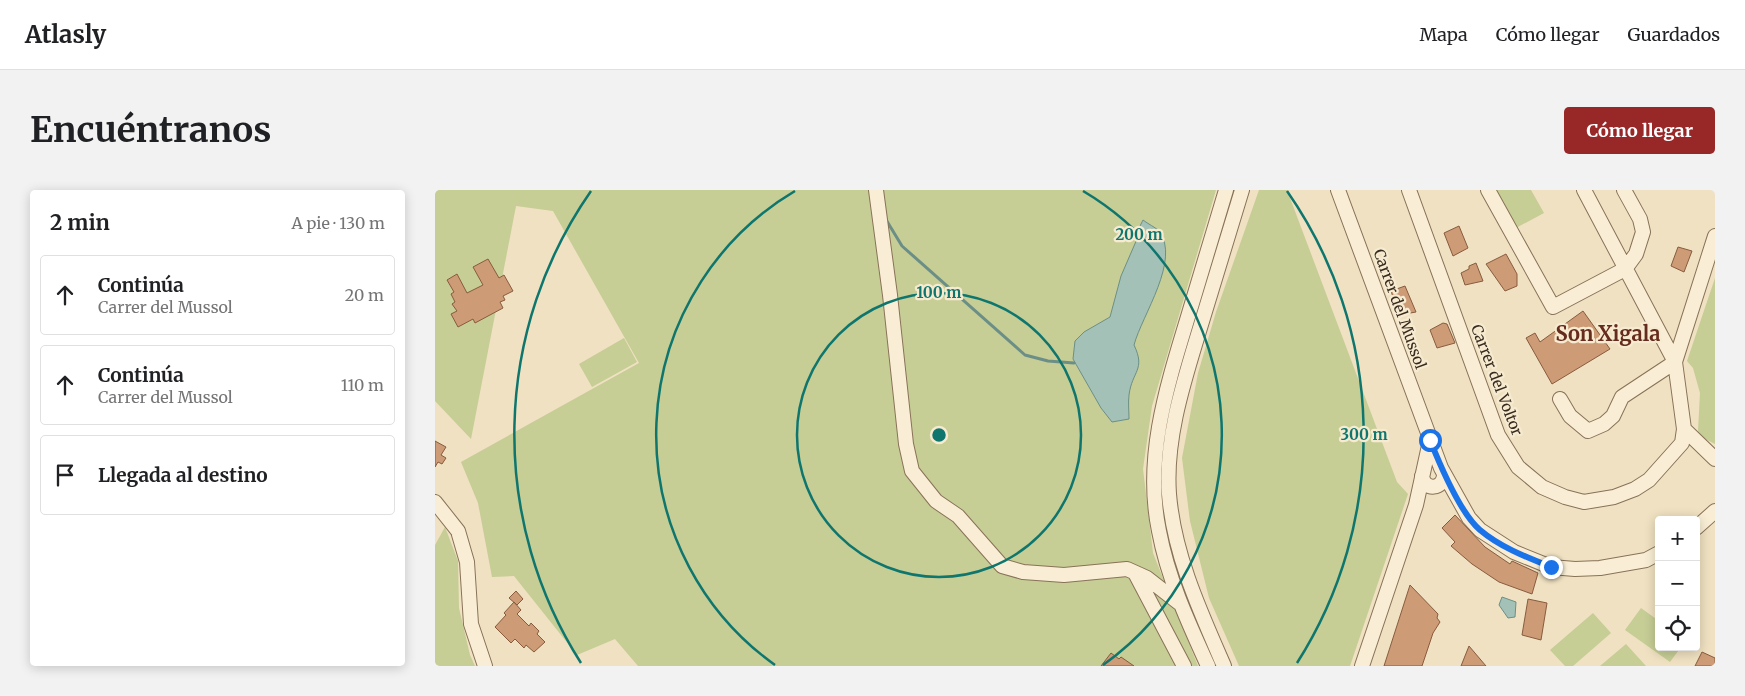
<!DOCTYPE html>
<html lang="es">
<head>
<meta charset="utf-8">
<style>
	body { margin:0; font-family:Merriweather,serif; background:#f2f2f2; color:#202124 }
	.controls { position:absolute; right:15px; bottom:15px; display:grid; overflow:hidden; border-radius:5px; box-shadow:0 2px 12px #0003 }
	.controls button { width:45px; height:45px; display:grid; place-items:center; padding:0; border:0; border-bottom:1px solid #e0e0e0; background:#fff; color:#202124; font:25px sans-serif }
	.stop { position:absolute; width:15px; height:15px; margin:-11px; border:4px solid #1a73e8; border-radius:50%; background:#fff }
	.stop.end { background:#1a73e8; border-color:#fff; box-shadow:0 1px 5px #0008 }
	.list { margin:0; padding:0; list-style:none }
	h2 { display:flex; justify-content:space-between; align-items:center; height:65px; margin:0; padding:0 20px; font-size:21px }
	h2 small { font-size:16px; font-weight:400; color:#757577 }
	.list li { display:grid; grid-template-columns:32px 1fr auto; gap:15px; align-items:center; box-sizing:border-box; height:80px; margin:0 10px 10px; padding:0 10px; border:1px solid #e0e0e0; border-radius:5px }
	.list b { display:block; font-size:19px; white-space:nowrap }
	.list p { margin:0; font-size:16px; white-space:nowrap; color:#757577 }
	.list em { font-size:16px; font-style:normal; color:#757577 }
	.icon { flex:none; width:28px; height:28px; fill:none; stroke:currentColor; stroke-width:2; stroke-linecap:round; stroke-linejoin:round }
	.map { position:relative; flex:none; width:1280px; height:476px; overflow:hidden; border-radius:5px }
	header { display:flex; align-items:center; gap:30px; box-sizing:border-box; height:70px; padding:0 25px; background:#fff; border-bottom:1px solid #e0e0e0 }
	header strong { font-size:24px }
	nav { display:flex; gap:28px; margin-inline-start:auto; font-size:18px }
	.intro { display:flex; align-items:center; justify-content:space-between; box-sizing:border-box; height:120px; padding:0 30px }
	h1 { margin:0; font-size:35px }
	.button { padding:12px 22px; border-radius:5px; background:#982728; color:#fff; font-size:18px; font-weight:700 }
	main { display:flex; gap:30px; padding:0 30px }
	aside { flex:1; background:#fff; border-radius:5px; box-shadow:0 2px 12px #0003 }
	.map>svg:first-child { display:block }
</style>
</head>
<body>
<header>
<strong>Atlasly</strong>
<nav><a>Mapa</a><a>Cómo llegar</a><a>Guardados</a></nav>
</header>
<div class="intro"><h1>Encuéntranos</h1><a class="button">Cómo llegar</a></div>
<main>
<aside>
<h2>2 min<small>A pie · 130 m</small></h2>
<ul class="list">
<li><svg class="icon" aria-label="ahead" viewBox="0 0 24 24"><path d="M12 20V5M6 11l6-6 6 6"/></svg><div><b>Continúa</b><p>Carrer del Mussol</p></div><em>20 m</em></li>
<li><svg class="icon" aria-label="ahead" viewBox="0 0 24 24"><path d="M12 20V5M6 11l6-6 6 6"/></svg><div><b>Continúa</b><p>Carrer del Mussol</p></div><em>110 m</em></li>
<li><svg class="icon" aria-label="arrive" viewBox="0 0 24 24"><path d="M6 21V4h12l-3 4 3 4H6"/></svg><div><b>Llegada al destino</b></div></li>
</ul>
</aside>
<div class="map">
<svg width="1280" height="476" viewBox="0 0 1280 476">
	<rect width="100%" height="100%" fill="#efe1c1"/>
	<path fill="#c6cd95" d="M0,0H781L717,216L708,279L718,363L763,476H203L180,449L142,465L79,386L57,387L43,313L26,272L204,173L118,21L81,16L36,249L0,211Z
		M797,0H802L736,224L740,366L782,476H777L734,363L724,302L730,228Z
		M824,0H852L962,292L973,304L915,476H804L774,408L755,331L747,268L763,183L781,122Z
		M1061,0H1096L1109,23L1079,39Z
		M1280,88V254L1266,247L1263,241L1265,203L1258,178L1252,171Z
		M189,148L202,172L157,197L144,174Z
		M10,337L23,371L24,418L35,465L40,476H0V355Z
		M1206,418L1224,431V457H1246L1235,472L1190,440Z
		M1158,423L1176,443L1138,476H1130L1115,460Z
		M1191,454L1211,476H1165Z"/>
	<path fill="#a4c1b8" stroke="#6b8f86" d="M708,30C713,34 720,37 724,41C746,70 707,125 699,155C711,180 697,181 694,205C693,213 694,221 694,229L677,232L666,218L638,169L640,151L649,142L675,127L686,86L702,49L704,38Z
		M1067,407L1081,412L1080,427L1073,428L1064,415Z"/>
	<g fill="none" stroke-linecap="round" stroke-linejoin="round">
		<path stroke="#6b8f86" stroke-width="3" d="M450,28L467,56L590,165L613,171L639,173"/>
	</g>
	<path fill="#cd9b76" stroke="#885b3e" d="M1024,36L1033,58L1018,66L1009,43Z
		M1243,57L1257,61L1249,82L1236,76Z
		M1071,64L1082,84V96L1070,101L1051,74Z
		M53,69L64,88L69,85L78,101L68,106L70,110L65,112L68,118L40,133L38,129L23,137L16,124L22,121L17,114L20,112L16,104L19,102L12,90L22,84L32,103L48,95L38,77Z
		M1041,73L1048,91L1030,95L1026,83L1034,79V76Z
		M970,96L981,122L964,125L956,101Z
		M1148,121L1175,159L1117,194L1091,148L1100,143L1105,152Z
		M1008,133L1012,134L1020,153L1002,158L995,140Z
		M0,251L11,257L6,265L11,268L7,274L3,272L0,277Z
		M1020,325L1050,357L1075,374L1077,371L1103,383L1097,404L1064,392L1037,374L1016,356L1020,352L1007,338Z
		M975,395L1003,424L1002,428L1005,432L998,443L987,476H949Z
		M81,401L88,409L82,415L74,408Z
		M1093,409L1112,413L1106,450L1087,445Z
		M79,412L86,420L82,424L94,436L96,433L104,441L102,444L110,452L99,462L91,455L89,458L80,449L76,453L60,437L71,425L69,423Z
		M1034,456L1051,476H1026Z
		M1267,462L1280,468V476H1260Z
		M676,463L684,469L686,467L699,476H666Z"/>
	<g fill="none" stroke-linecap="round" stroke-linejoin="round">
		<g stroke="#887258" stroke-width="16">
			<path id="minor" d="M441,0L455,105L471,254L477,281L501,311L523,326L567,376L588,382L629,385L692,379L712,388L744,413
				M903,0L1006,278L1034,328L1045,340L1079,362L1116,377L1140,379L1165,378L1211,370L1224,363
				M974,0L1063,245L1083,277L1107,297L1130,307L1149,312L1179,307L1200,299L1214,290L1247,253L1249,239L1240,172L1280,46
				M1053,0L1118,117L1190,79L1201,64L1208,42L1205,29L1189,0
				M1125,209L1135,226L1153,241L1169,234L1178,226L1187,207L1240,172L1149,0
				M1249,239L1280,269
				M987,286C989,301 1009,300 1009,284
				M0,312L23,341L32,372L36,434L50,476
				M1261,338L1280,321
				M700,383L749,476
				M773,476C753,432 733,389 724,341C709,269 731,199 752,130C765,87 778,43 791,0
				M789,476C765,421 739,365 734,304C730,248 749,191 765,138C779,92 793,46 807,0
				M927,476L981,315L995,251"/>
		</g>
		<use href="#minor" stroke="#f9eed5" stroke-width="14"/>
	</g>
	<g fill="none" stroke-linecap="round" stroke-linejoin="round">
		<path stroke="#1a73e8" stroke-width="6" d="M995,250C1005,275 1025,323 1045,340C1065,357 1091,367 1116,377"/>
	</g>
	<g fill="none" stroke="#0f766e" stroke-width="2.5">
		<circle cx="504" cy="245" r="142"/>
		<path d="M340 475A283 283 0 0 1 360 1M648 1A283 283 0 0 1 668 475"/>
		<path d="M146 473A425 425 0 0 1 156 1M852 1A425 425 0 0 1 862 473"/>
	</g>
	<g text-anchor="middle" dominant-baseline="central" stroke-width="4.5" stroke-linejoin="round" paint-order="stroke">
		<g font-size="15" fill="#382a1d" stroke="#f6ebd1">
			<text transform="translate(965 119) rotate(70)">Carrer del Mussol</text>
			<text transform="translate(1062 190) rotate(69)">Carrer del Voltor</text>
		</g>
		<g font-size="20" font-weight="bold" fill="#652b1c" stroke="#f6ebd1">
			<text x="1173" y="143">Son Xigala</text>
		</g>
	</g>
	<circle cx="504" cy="245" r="8" fill="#0f766e" stroke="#f6ebd1" stroke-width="2.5"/>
	<g font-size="15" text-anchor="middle" font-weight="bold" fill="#0f766e" stroke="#f6ebd1" stroke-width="4.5" stroke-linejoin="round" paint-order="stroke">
		<text x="704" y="50">200 m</text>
		<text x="504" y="108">100 m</text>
		<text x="929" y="250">300 m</text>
	</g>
</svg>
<div class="controls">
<button>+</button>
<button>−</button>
<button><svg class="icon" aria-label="locate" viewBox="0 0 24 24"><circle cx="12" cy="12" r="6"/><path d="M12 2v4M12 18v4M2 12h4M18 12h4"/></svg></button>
</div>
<div class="stop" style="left:995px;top:250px"></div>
<div class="stop end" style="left:1116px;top:377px"></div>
</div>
</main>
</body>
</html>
